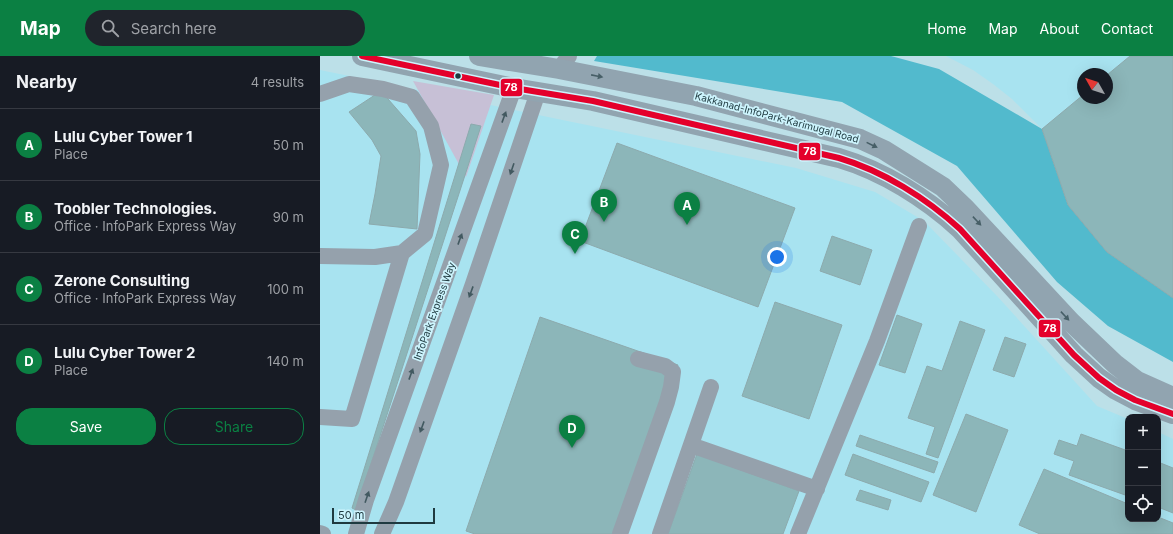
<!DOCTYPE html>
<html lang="en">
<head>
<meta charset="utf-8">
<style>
	body { margin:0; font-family:Inter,sans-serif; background:#20242c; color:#f1f3f6 }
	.controls { position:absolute; right:12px; bottom:12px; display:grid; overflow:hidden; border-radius:8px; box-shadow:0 4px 16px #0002 }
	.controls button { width:36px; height:36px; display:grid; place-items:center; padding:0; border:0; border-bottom:1px solid #363941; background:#171b24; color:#f1f3f6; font:20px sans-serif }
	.compass { position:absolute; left:757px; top:12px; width:36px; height:36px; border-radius:50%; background:#171b24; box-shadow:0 4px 16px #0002; rotate:309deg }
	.scale { position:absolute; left:12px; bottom:10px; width:103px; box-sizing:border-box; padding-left:4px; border:2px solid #1f3a40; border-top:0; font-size:11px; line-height:14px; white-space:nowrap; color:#1f3a40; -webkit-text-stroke:3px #cdf4fd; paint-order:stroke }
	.you { position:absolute; left:457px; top:201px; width:14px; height:14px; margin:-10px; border:3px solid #fff; border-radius:50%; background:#1a73e8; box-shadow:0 0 0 6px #1a73e833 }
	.badge { display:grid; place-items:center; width:26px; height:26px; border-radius:50%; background:#0b8043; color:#fff; font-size:13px; font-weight:700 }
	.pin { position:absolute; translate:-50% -33px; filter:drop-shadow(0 1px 2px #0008) }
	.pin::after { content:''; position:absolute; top:21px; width:14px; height:12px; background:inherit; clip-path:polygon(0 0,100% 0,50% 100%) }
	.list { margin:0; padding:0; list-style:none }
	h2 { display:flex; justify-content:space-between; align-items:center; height:52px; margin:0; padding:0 16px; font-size:17px }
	h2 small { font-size:13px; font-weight:400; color:#9ea1a6 }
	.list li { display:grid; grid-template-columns:26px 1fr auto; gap:12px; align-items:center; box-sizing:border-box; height:72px; padding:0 16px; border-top:1px solid #363941 }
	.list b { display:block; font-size:15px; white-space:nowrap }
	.list p { margin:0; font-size:13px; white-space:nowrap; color:#9ea1a6 }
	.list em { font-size:13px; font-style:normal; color:#9ea1a6 }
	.actions { display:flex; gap:8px; padding:12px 16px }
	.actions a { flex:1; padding:9px 0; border:1px solid #0b8043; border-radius:16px; text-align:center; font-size:14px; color:#0b8043 }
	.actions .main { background:#0b8043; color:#fff }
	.icon { flex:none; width:22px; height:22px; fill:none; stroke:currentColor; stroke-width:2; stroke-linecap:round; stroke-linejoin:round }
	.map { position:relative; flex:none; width:853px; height:478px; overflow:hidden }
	header { display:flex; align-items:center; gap:24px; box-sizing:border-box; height:56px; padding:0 20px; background:#0b8043; color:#fff }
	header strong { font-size:19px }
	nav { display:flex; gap:22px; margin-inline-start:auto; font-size:14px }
	.search { width:280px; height:36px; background:#20242c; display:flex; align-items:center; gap:10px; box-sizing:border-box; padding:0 14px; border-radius:22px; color:#9ea1a6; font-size:15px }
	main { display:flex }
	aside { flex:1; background:#171b24 }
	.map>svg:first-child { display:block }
</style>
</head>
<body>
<header>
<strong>Map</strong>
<div class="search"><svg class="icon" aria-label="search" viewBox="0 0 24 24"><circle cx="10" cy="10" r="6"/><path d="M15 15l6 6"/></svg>Search here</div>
<nav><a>Home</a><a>Map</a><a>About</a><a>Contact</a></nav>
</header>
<main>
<aside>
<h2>Nearby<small>4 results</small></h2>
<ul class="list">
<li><span class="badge">A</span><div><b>Lulu Cyber Tower 1</b><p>Place</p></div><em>50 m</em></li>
<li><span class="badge">B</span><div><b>Toobler Technologies.</b><p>Office · InfoPark Express Way</p></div><em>90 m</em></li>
<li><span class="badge">C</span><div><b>Zerone Consulting</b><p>Office · InfoPark Express Way</p></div><em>100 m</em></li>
<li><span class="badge">D</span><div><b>Lulu Cyber Tower 2</b><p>Place</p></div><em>140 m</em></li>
</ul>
<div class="actions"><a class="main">Save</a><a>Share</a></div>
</aside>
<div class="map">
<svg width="853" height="478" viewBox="0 0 853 478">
	<rect width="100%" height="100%" fill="#bce0e8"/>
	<path fill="#a8e3f0" d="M626,0H810L787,19V18H763V39L722,73L692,43L673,28L653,14Z
		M0,14L476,112L555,136L604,165L677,240L777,350L808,363V463H838V376L853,383V478H0Z"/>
	<path fill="#c7c0d6" d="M93,25L174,39L146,121Z"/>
	<path fill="#52bacd" d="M277,0H571L619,13L722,73L748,149L787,196L853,242V306L788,270L737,226L637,110L522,46L274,5Z"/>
	<path fill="#8cb6b9" stroke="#8caaad" d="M810,0H853V242L787,196L748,149L722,73L763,39V42H787V19Z
		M61,35L96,75L100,98L97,173L49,168L55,138L61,100L52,84L29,56Z
		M151,68L161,70L36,454L32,452Z
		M297,87L475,152L438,251L260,185Z
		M512,180L552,194L540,229L500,215Z
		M455,246L522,269L489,363L422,340Z
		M577,259L602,268L585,317L559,309Z
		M220,261L358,309L299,478H155L146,475Z
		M640,265L665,274L618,402L606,398L615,371L588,362L607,310L622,315Z
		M685,281L706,288L694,321L673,314Z
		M646,358L688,374L656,456L613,439Z
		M761,378L808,395V440L749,419L754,405L734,398L739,384L757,390Z
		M540,379L618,406L614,417L536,390Z
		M377,398L479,435L463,478H348Z
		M533,398L609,426L601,446L525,419Z
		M838,406L853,412V457L838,451Z
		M724,413L808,448V463H838V461L853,467V478H720L699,469Z
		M540,434L571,444L568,454L536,444Z"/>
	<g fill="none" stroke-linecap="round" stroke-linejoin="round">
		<path stroke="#95a1ac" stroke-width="16" d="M239,13L249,0
			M0,38L29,28L63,33L92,41L111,70L121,109L105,178L82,197L55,201L0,200
			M0,361L32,363L82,197
			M371,389L497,433
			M0,477L3,478
			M36,478L46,444L194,32
			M62,478L76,446L153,228L218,36
			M300,478L347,346L351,331L353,316L345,310L318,303
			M340,478L391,331
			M478,478L557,285L599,170"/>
		<path stroke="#91a4b0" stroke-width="20" d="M42,0L194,32L273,45L519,102C563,115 606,142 640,173L754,299L779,322L796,334L815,344L853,358
			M159,0L239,13L376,40L540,83L564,94L623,131L646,153L751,266L795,308L817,325L853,341"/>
		<g stroke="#cdf4fd" stroke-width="9">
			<path id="bus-1" d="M42,0L194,32L273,45L519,102C563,115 606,142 640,173L754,299L779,322L796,334L815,344L853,358"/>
		</g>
		<use href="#bus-1" stroke="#e4002b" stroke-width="6"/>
	</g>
	<defs><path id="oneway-solid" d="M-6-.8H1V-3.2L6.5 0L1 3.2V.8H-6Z"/></defs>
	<g fill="#475f67">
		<use href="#oneway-solid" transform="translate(277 20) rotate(11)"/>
		<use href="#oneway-solid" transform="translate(552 89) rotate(26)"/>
		<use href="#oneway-solid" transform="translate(657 165) rotate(47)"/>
		<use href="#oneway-solid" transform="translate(745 260) rotate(47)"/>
	</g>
	<g fill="#425960">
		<use href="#oneway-solid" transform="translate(184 61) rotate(-70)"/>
		<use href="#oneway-solid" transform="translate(192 113) rotate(109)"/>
		<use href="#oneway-solid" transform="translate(140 183) rotate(-70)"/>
		<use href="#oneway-solid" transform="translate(151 236) rotate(110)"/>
		<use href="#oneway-solid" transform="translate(91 318) rotate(-70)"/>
		<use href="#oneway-solid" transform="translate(102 371) rotate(110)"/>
		<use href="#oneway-solid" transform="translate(47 441) rotate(-71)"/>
	</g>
	<circle fill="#1f3a40" stroke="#cdf4fd" stroke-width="1.5" cx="138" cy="20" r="3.5"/>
	<g text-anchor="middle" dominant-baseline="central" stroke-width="3.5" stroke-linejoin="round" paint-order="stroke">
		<g font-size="10" fill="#1f3a40" stroke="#cdf4fd">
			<text transform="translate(457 61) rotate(15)">Kakkanad-InfoPark-Karimugal Road</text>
			<text transform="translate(114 255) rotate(-70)">InfoPark Express Way</text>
		</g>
	</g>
	<g stroke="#cdf4fd" stroke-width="1.5">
		<rect x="180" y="22" width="23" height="19" rx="4" fill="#e4002b"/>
		<rect x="478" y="86" width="23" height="19" rx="4" fill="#e4002b"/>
		<rect x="718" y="263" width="23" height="19" rx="4" fill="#e4002b"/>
	</g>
	<g font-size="11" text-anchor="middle" font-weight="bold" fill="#fff">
		<text x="191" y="35">78</text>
		<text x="490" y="99">78</text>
		<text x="730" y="276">78</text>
	</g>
</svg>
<div class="controls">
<button>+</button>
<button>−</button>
<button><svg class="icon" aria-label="locate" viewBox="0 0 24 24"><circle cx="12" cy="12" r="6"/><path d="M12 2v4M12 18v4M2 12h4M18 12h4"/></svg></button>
</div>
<svg class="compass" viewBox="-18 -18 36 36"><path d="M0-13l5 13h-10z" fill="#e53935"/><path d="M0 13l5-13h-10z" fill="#9ea1a6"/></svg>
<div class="scale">50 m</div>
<div class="you"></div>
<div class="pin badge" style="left:367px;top:169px">A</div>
<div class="pin badge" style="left:284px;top:166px">B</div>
<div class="pin badge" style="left:255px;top:198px">C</div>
<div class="pin badge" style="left:252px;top:392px">D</div>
</div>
</main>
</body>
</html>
